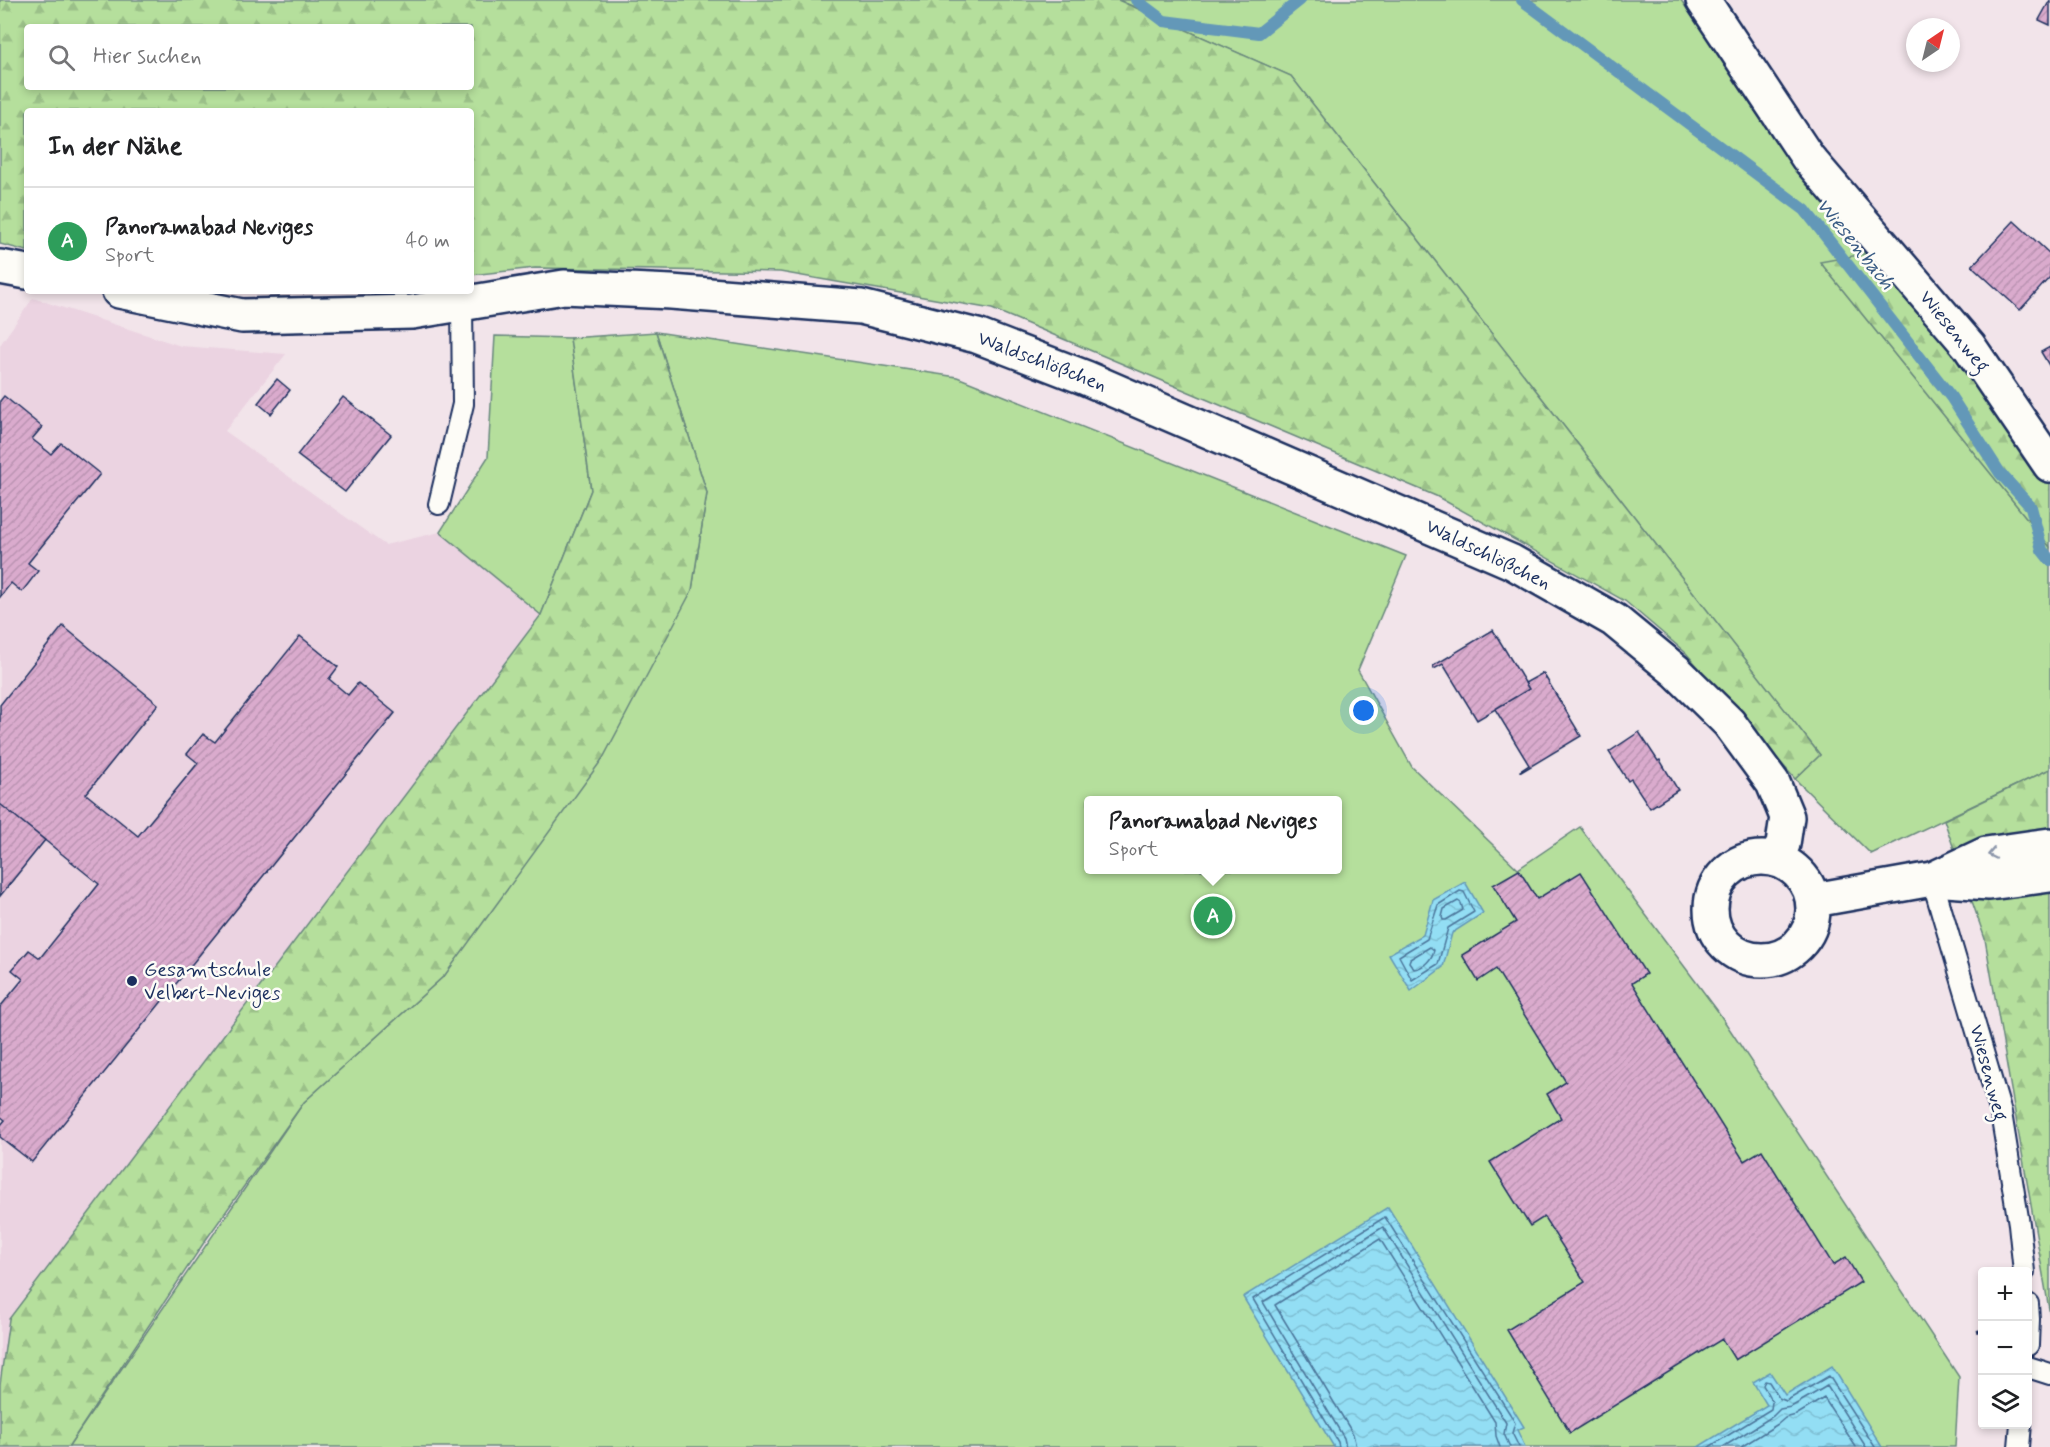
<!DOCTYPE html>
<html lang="de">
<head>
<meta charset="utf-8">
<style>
	body { margin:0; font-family:Mynerve,sans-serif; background:#f2f2f2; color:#202124 }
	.controls { position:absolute; right:18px; bottom:18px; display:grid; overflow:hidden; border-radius:6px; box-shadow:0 3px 9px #0003 }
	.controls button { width:54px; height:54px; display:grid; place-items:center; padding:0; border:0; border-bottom:2px solid #e0e0e0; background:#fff; color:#202124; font:30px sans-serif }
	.compass { position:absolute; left:1906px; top:18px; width:54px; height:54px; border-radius:50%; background:#fff; box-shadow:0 3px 9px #0003; rotate:35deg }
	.you { position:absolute; left:1364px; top:711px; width:21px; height:21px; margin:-15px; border:4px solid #fff; border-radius:50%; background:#1a73e8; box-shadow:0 0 0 9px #1a73e833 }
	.badge { display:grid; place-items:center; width:39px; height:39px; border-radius:50%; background:#0b8043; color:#fff; font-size:20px; font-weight:700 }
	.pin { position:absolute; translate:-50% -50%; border:3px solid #fff; box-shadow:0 2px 6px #0006 }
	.popup { position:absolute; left:1084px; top:796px; width:258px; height:78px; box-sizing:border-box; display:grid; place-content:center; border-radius:6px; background:#fff; filter:drop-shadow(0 2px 4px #0005); font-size:20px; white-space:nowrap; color:#757577 }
	.popup b { font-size:22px; color:#202124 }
	.popup::after { content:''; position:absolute; left:50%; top:100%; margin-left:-12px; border:12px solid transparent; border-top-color:#fff }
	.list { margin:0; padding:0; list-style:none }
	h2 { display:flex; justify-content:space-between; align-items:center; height:78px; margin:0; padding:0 24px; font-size:26px }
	h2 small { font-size:20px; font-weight:400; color:#757577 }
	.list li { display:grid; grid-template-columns:39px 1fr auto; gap:18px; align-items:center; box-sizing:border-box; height:108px; padding:0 24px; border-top:2px solid #e0e0e0 }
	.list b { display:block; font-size:22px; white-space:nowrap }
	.list p { margin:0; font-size:20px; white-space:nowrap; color:#757577 }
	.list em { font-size:20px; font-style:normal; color:#757577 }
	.icon { flex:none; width:33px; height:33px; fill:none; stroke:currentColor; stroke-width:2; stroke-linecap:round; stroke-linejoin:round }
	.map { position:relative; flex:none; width:2050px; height:1447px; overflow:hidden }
	.search { position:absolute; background:#fff; box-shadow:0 3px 9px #0003; left:24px; top:24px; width:450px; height:66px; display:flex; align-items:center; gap:15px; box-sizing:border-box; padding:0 21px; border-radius:6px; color:#757577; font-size:22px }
	.panel { position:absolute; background:#fff; box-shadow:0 3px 9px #0003; left:24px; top:108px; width:450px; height:186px; border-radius:6px }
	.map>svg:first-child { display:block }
</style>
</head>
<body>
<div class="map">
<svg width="2050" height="1447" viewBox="0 0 2050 1447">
	<defs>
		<pattern id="forest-firs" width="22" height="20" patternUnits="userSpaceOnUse" patternTransform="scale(1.5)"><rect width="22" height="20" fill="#b5df9c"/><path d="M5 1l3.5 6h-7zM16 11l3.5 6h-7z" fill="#9bc089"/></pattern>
		<pattern id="water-waves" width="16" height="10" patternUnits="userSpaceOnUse" patternTransform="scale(1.5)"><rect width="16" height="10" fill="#93def4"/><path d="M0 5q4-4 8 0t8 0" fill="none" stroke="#7ebfd4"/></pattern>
		<pattern id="building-hatch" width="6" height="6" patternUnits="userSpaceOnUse" patternTransform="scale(1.5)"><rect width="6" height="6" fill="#daabcd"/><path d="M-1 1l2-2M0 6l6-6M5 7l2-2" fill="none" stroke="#ba93b2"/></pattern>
	</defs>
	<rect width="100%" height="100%" fill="#f2e4ea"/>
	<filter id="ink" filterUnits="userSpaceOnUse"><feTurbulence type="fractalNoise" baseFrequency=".0167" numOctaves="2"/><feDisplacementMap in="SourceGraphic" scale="12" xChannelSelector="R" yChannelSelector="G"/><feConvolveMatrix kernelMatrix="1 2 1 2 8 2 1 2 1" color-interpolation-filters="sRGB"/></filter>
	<g filter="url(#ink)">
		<path fill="#ebd3e1" d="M33,298L181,346L286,354L225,431L385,545L440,532L541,615L9,1319L0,1384V345Z"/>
		<path fill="#b5df9c" stroke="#68877d" stroke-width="1.5" fill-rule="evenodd" d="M1118,0H1681L1767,129L1875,252L1821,263L2050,547V769L1871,854L1795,779L1820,755L1291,76Z
			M656,332L957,377L1406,556L1358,670L1412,767L1518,869L1580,827L1717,1010L1959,1377L1955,1447H68L304,1102L445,975L692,590L707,493ZM1088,800H1338V870H1088Z
			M495,336L570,338L591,490L541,615L440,532L488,457Z"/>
		<path fill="url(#forest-firs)" stroke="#68877d" stroke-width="1.5" fill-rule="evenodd" d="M0,0H1118L1291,76L1820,755L1795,779L1686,653L1625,601L1436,496L992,309L780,272L535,268L471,275V111H27V251L0,244ZM27,27H471V87H27Z
			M1875,252L2050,474V547L1820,262Z
			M656,332L707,493L692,590L603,758L445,975L304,1102L205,1241L68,1447H0V1384L9,1319L541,615L591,490L570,338Z
			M2050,769V1315L1985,939L1944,820Z"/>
		<path fill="url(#water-waves)" stroke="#6398b8" stroke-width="1.5" d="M1465,882L1483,913L1452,933L1443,967L1411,991L1389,954L1423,935L1433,900Z
			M1388,1207L1524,1427L1517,1430L1525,1447H1334L1243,1297Z
			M1832,1366L1882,1447H1698L1767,1405L1753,1382L1770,1372L1785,1395Z"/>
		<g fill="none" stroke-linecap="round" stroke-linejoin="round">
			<path stroke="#4b759a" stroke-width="1.5" d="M1460,891L1464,892L1474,912L1448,928L1438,964L1412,980L1399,956L1427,939L1438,905Z
				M1458,901L1461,903L1463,910L1446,920H1443L1442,917L1444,909Z
				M1430,947L1434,950C1432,959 1424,968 1414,969L1409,962L1410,959Z
				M1339,1447L1338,1442L1253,1299L1385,1217L1510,1414L1515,1423L1512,1433L1519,1447
				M1346,1447L1344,1438L1263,1302L1383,1227L1503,1418L1506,1423L1504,1434L1510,1447
				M1356,1447L1353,1434L1275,1305L1380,1239L1495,1422L1496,1436L1500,1447
				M1709,1447L1771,1409L1772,1402L1763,1385L1765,1381L1769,1382L1779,1398L1786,1401L1829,1376L1875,1447
				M1723,1447L1773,1416L1780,1409L1791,1407L1827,1386L1866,1447
				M1741,1447L1778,1424L1785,1418L1796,1415L1824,1398L1856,1447"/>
			<path stroke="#6398b8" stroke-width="12" d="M1136,0L1164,21L1259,33L1300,0
				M1522,0L1805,210L1951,397L2000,473L2031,507L2042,550L2050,560"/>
		</g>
		<path fill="url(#building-hatch)" stroke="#1b2f5e" stroke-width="1.5" d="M2050,0V25L2039,20Z
			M2014,221L2050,254V277L2020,310L1972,266Z
			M2050,347V367L2041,352Z
			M277,379L290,390L271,414L258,403Z
			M4,396L42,427L32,439L51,454L61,443L100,474L28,563L38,571L22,592L11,583L0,597V401Z
			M343,397L391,435L345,492L297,455Z
			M63,626L158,704L86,794L138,836L198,763L187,754L203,734L215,742L300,636L338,667L329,679L348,695L358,683L395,713L32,1162L0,1137V1126L5,1120L0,1116V1007L23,979L12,970L29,950L40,958L99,884L0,804V705Z
			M1493,630L1529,689L1477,720L1443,664L1434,669L1433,666Z
			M1543,673L1581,736L1521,772L1520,771L1529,765L1495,709L1529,689L1525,683Z
			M1639,732L1658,761L1660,760L1678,790L1650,808L1631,779L1628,781L1609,752Z
			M0,804L45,840L0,896Z
			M1519,870L1537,899L1581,872L1646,974L1632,983L1744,1161L1762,1150L1833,1265L1846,1257L1861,1282L1735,1360L1722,1339L1570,1433L1507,1330L1585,1282L1544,1217L1530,1226L1490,1162L1561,1118L1547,1094L1566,1082L1496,969L1478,981L1462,955L1516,922L1493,885Z"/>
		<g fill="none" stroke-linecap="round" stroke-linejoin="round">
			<g stroke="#1b2f5e" stroke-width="24">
				<path id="lane" d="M439,504L463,404L462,303
					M1932,879L2001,1113L2019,1224L2024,1272
					M2028,1304L2029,1319L2028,1345
					M2028,1367L2050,1374
					M2019,1447L2021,1424"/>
			</g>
			<g stroke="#1b2f5e" stroke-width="38">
				<path id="street" d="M1703,0L1808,158L1969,346L2050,465
					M0,267L27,272
					M119,291L242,316L412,312L564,287L671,292L861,307L977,336L1086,378L1512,562L1614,620L1676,671L1729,723L1773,783L1787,817L1783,844L1777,858
					M1711 909a51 51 0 1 1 102 0a51 51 0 1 1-102 0Z
					M1935,878L1986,854L2050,845
					M1814,900L1932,879L1989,883L2050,875"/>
			</g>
			<path stroke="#1b2f5e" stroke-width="4" stroke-dasharray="6 4.5" stroke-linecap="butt" d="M1977,1332L1982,1331"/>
			<use href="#lane" stroke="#fdfcf7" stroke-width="20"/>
			<use href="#street" stroke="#fdfcf7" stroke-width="33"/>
		</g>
		<defs><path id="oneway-chevron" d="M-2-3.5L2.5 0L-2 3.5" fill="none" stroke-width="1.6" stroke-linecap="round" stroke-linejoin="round" transform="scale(1.5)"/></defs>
		<use stroke="#8c96aa" href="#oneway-chevron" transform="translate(1992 854) rotate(168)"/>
	</g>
	<circle fill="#1b2f5e" stroke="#fdfcf7" stroke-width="2" cx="132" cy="981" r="6"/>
	<g text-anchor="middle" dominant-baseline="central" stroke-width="5" stroke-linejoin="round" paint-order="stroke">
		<g font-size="20" fill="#1b2f5e" stroke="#fdfcf7">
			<text transform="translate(1954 332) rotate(51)">Wiesenweg</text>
			<text transform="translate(1042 362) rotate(21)">Waldschlößchen</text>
			<text transform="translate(1488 555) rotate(26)">Waldschlößchen</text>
			<text transform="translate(1988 1073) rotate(75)">Wiesenweg</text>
		</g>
		<g font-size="20" fill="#1b2f5e" stroke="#fdfcf7" text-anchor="start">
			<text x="144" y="970">Gesamtschule<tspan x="144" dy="23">Velbert-Neviges</tspan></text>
		</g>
		<g font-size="21" font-style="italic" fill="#395b84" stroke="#fdfcf7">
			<text transform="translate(1855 244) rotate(51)">Wiesenbach</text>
		</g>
	</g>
</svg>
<div class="controls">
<button>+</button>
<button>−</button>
<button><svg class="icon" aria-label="layers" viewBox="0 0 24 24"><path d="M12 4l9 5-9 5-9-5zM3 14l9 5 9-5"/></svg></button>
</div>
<svg class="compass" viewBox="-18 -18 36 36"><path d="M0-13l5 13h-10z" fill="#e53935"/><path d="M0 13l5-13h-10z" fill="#757577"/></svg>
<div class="you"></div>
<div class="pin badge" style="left:1213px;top:916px;background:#2e9e5b">A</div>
<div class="popup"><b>Panoramabad Neviges</b>Sport</div>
<div class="search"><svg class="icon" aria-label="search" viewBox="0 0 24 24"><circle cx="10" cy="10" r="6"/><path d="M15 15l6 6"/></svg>Hier suchen</div>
<section class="panel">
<h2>In der Nähe<small></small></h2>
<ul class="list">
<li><span class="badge" style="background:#2e9e5b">A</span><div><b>Panoramabad Neviges</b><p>Sport</p></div><em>40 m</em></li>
</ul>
</section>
</div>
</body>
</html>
